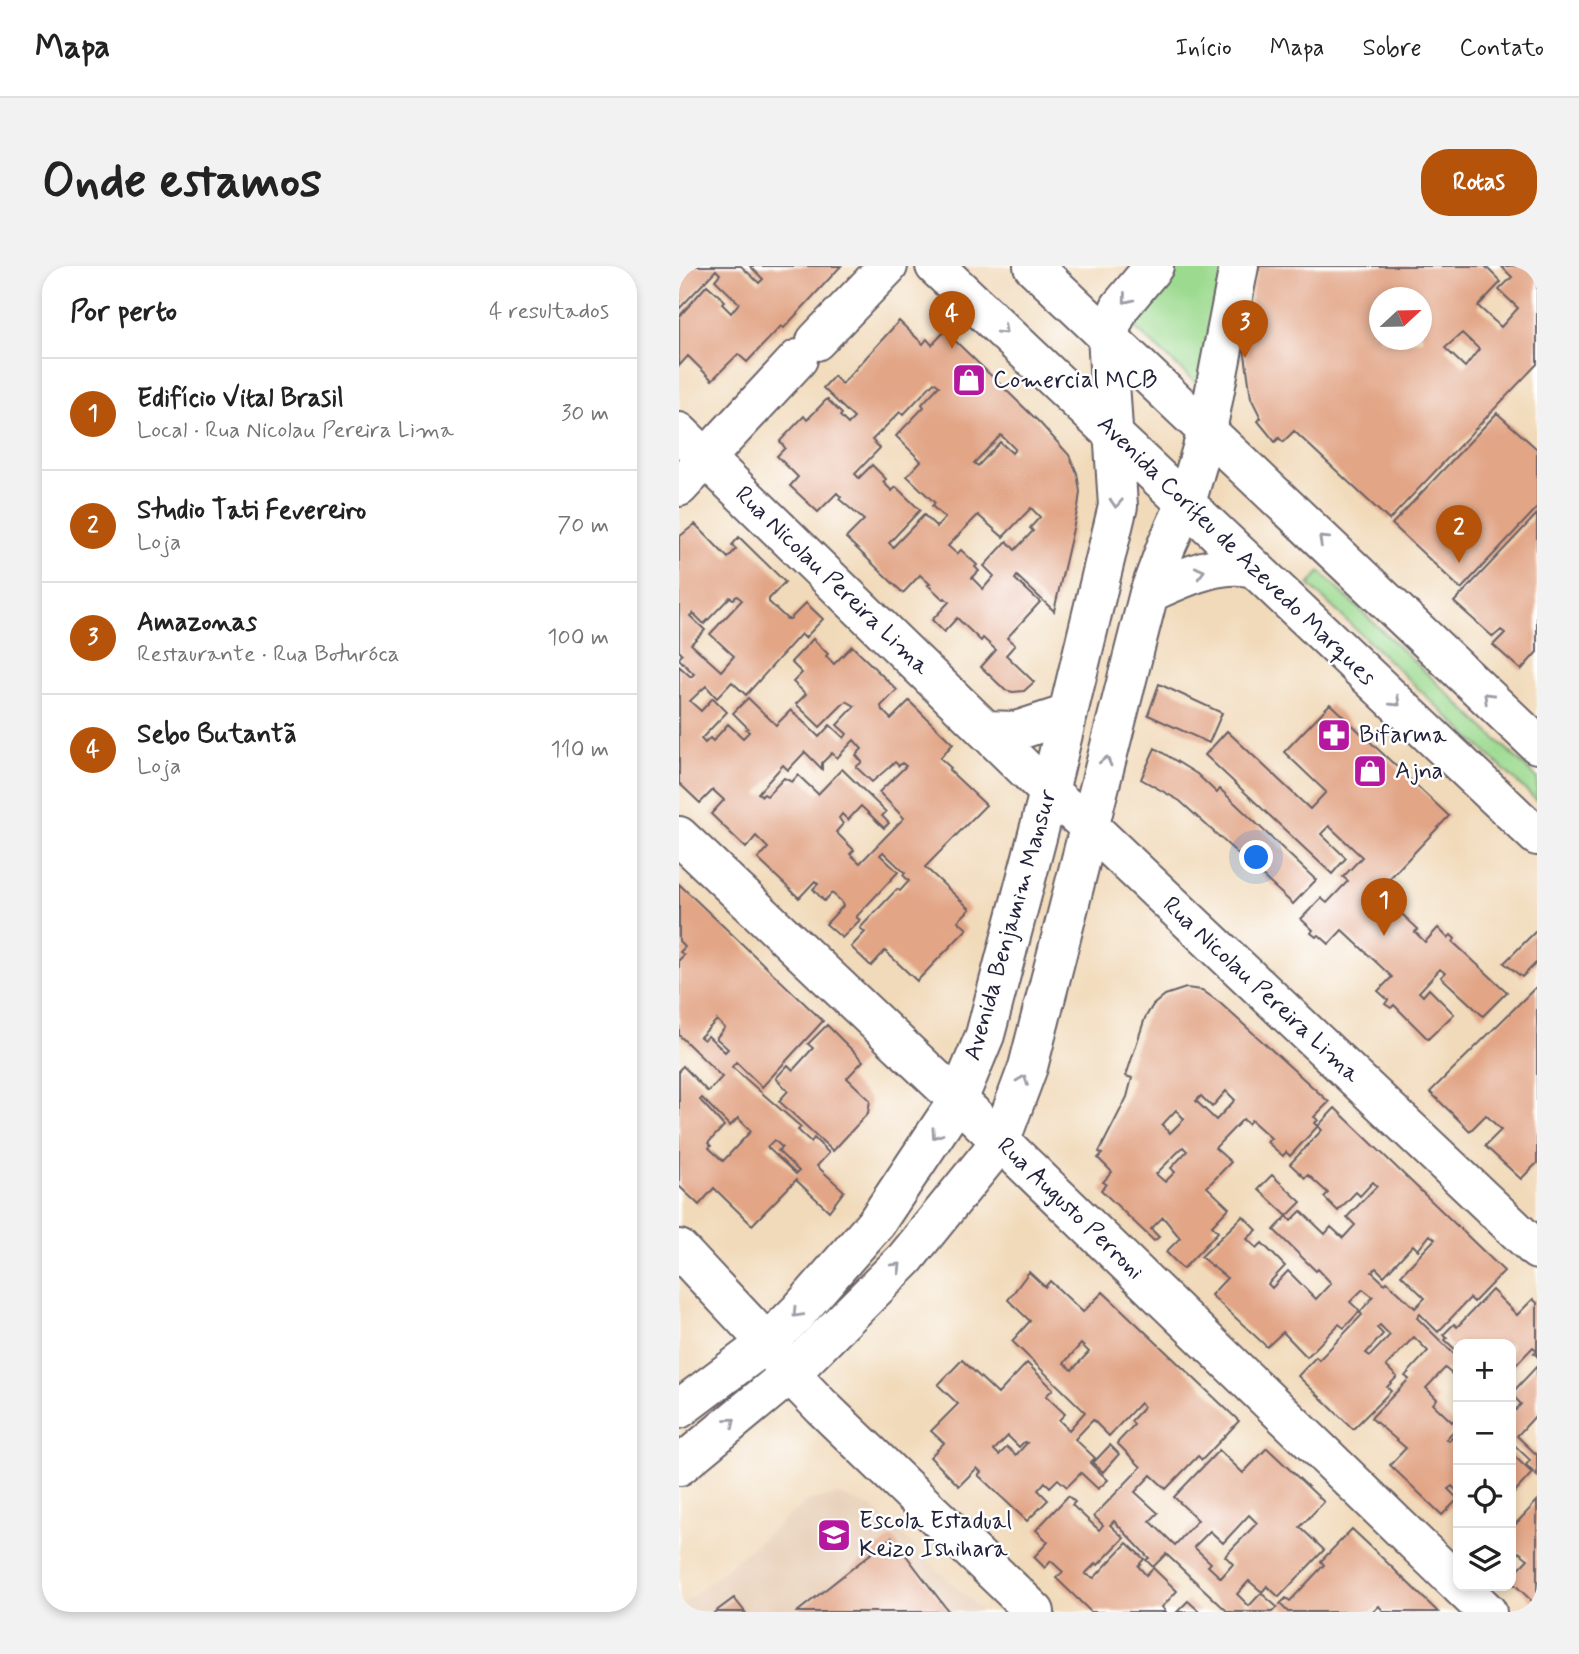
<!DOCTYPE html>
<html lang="pt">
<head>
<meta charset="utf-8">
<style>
	body { margin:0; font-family:Mynerve,sans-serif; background:#f2f2f2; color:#222 }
	.controls { position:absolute; right:21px; bottom:21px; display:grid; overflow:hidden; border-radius:14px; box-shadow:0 4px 10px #0003 }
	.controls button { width:63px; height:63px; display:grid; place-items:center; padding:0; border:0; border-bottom:2px solid #e0e0e0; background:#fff; color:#222; font:35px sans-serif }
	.compass { position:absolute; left:690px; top:21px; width:63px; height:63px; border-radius:50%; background:#fff; box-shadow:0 4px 10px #0003; rotate:68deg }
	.you { position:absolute; left:578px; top:592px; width:24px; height:24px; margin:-18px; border:5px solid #fff; border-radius:50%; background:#1a73e8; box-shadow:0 0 0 10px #1a73e833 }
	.badge { display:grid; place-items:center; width:46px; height:46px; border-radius:50%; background:#b45309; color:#fff; font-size:23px; font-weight:700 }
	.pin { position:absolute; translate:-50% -58px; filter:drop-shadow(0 2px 4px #0008) }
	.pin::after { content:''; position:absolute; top:37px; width:24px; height:21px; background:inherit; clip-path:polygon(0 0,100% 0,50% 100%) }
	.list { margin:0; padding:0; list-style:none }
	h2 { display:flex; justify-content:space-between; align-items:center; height:91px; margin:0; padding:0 28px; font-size:30px }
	h2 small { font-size:23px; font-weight:400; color:#767676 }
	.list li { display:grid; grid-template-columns:46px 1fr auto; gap:21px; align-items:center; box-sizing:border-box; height:112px; padding:0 28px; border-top:2px solid #e0e0e0 }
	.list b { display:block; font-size:26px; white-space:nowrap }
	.list p { margin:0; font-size:23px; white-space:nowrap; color:#767676 }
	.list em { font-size:23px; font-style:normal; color:#767676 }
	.icon { flex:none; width:38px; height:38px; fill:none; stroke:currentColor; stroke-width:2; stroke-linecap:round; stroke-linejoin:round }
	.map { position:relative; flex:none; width:858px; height:1346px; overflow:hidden; border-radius:28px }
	header { display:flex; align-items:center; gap:42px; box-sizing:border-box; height:98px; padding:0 35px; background:#fff; border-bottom:2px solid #e0e0e0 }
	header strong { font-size:33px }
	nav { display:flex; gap:38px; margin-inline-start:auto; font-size:24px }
	.intro { display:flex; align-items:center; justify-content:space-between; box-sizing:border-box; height:168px; padding:0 42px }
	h1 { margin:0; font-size:49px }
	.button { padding:18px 32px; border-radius:28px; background:#b45309; color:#fff; font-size:24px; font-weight:700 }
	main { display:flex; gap:42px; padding:0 42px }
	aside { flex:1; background:#fff; border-radius:28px; box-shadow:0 4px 10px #0003 }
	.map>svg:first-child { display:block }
</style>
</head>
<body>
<header>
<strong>Mapa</strong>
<nav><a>Início</a><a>Mapa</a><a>Sobre</a><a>Contato</a></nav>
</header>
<div class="intro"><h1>Onde estamos</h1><a class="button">Rotas</a></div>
<main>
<aside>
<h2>Por perto<small>4 resultados</small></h2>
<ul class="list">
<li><span class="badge">1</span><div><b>Edifício Vital Brasil</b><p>Local · Rua Nicolau Pereira Lima</p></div><em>30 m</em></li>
<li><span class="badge">2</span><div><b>Studio Tati Fevereiro</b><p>Loja</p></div><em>70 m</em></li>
<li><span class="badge">3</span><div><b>Amazonas</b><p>Restaurante · Rua Boturóca</p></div><em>100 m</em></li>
<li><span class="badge">4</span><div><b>Sebo Butantã</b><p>Loja</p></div><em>110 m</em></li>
</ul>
</aside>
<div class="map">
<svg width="858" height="1346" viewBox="0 0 858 1346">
	<rect width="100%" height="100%" fill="#fff"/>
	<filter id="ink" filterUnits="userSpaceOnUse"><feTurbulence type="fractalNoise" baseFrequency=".0143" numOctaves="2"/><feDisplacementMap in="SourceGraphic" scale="14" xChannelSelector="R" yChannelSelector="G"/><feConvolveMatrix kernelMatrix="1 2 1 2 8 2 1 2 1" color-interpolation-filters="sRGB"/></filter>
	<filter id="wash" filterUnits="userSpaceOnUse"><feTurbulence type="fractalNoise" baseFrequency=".00686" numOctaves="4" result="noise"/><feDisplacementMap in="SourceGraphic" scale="28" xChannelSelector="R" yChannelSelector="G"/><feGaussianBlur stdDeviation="1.57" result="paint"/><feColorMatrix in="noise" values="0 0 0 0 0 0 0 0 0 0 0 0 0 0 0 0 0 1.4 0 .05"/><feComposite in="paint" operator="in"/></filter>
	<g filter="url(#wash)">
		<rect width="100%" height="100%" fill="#f1daba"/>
		<path fill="#e7cfb7" d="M160,1229L194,1242L304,1346H0V1341L130,1234Z"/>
		<path fill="#9cda8f" stroke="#5f7e65" stroke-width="2" d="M497,0H552L526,125L453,59Z
			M641,306L858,512V535L630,319Z"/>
		<g id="blocks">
			<path fill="#e2a586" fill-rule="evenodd" d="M0,0H62L80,17L84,13L71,0H162L105,62L102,60L68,96L59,88L33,114L9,90L0,100V51L28,19L46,35L43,38L52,47L60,37L36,14L41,8L37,4L0,43Z
				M581,0H806L822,16L799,40L822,61L839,42L820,24L833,11L822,0H858V98L710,254L615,165L604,176L600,172L596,176L579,155L582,152L572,132L565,81L574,20ZM701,32H743V74H701ZM783,67L800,83L786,101L766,82Z
				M220,55L244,78L248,73L253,79L266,65L361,157L390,189L398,207L401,226L399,241L375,345L338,310L336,313L361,336L328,372L336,379L327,389L355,416L345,425L334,426L326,424L302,401L317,384L304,372L302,375L278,352L265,366L253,354L270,336L266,332L264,333L249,319L251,318L241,309L224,327L167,272L185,254L160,233L162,231L158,227L139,246L111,220L119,211L98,190L106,182L101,175L125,150L128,154L148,133L163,148L161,150L169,158L175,152L144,122L155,110L163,118ZM255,116L260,120L243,138L245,141L217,170L242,195L228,210L256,237L253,240L266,252L258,261L245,249L214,281L210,277L241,244L217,221L213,225L204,216L207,213L193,199L180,212L176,208L201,182L193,174L221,146L224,149ZM322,169L336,183L333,187L321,176L299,200L295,197ZM352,242L361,251L351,262L354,265L336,284L328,275L305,300L315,310L304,323L293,312L300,305L296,301L298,299L282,284L278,288L269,280L299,249L324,271Z
				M818,147L858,183V242L782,323L713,258Z
				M858,248V386L842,404L814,379L826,367L822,364L814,371L775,336Z
				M16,258L49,292L57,283L53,279L60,271L106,316L90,333V336L108,353H111L127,337L144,353L126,372L122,368L67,429L53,416L38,432L27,420L11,435L22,445L34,432L48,446L22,473L26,477L31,472L34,475L49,458L64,472L70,466L67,463L69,462L54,447L69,432L97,459L112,444L140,471L151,459L165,472L168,468L158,459L176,440L167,435L141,461L117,438L127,428L114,416L123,407L112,396L134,373L149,388L147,390L155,398L173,380L218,424L202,440L203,444L212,453L230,435L274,478L261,492L272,502L270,504L307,539L246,601L291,643L279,655L288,663L238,715L206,685L192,700L172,681L186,666L181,662L218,623L221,625L230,615L224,609L226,607L204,586L201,589L219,606L177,651L181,654L163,672L147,658L164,640L162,635L153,627L145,635L134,623L139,618L136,615L120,632L79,593L89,582L77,570L67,582L32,548L45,534L34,524L21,537L0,517V400L12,411L15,408L0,393L3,388L0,385V271ZM58,330L63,334L31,368L55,390L42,405L12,378L26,364L11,350L14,347L25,358L51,331L54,333ZM175,474L183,483L177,489L183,496L177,501L193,516L216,496L220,500L223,497L227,500L200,526L225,552L181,597L171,588L175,584L157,566L164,558L160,552L163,548L169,554L182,540L205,562L210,557L203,550L207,546L163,503L139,528L119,509L113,516L105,512L88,530L85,528L83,530L79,527L104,499L109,504L126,486L143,503V497L153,487L158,492Z
				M480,418L543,447L530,477L469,449Z
				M651,438L770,550L695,629L706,639L710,636L739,663L736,666L746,676L759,662L769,672L772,669L776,673L774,676L828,726L804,750L762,711L766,707L761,703L740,726L744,730L750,723L775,748L749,773L715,739L712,742L706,738L709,734L699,725L713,711L663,664L650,678L640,669L637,671L632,667L634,664L622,653L642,632L648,637L669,615L664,611L683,591L650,560L642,568L667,592L653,608L526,489L548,465L631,543L647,526L605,486Z
				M476,482L518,508L538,527L541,523L637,614L614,638L501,535L462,513Z
				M0,618L144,755L83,821L57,796L53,801L122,861L119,864L132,876L135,872L150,887L138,900L165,925L150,945L117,914L73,959L35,922L20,939L0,920V804L4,800L29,826L43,811L0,769V694L5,689L1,686L6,681L0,675ZM38,754L46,762L37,772L49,783L46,786L29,770L25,774L21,771ZM23,832L51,860L59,852L72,865L44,895L30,882L32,880L29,877L45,860L21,834ZM95,874L103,881L99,885L120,905L117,908L88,881Z
				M858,664V696L843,711L825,697Z
				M858,720V897L842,913L806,880L822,864L807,849L791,865L751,826Z
				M507,722L523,724L541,737L650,836L635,851L639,854L636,857L639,860L611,890L607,886L604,890L588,876L592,872L572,854L569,858L564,853L536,882L552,896L528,921L550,942L533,960L539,966L504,1003L487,986L501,972L484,951L472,963L480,971L475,975L422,924L427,918L424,916L433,906L419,892L423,888L420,886L448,831L453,812L447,810L466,752L474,739L486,729ZM547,825L556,834L537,854L517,835L522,830L533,841ZM497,844L505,853L491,867L483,859ZM504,881L508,885L492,902L496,906L486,916L477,908Z
				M148,759L184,795L168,812L191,834L189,847L154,885L100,835L109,825L97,812L109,799L114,804L134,782L129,778Z
				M656,842L825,1005L795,1036L791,1032L759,1066L741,1048L738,1052L779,1092V1113L766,1102L747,1122L758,1133L754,1138L773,1156L779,1150V1160L767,1173L770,1175L779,1166V1226L773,1220L769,1223L779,1233L763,1249L711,1199L727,1182L692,1152L730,1113L726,1110L749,1085L735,1071L707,1100L718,1111L708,1121L712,1125L674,1163L619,1110L637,1091L640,1094L683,1049L681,1046L694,1031L684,1023L671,1036L681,1045L665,1062L660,1058L628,1091L604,1066L588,1081L532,1029L548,1012L522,991L564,950L578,964L568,973L578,982L583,977L606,1000L589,1018L593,1022L609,1005L637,1033L652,1017L639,1003L637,1005L595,964L608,950L612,955L622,945L646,968L652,961L664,972L676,959L668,951L698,920L694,916L681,930L677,926L659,945L645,931L649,927L629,909L626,912L611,898L643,864L639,860ZM751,969L756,973L722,1009L746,1032L736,1042L708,1016L706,1018L693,1006L697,1002L705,1010L734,979L739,984ZM701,1059L711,1069L691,1090L687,1087L704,1068L698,1062Z
				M593,909L622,936L608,950L579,923Z
				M350,1006L366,1021L371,1015L404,1046L424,1026L560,1155L523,1194L519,1190L487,1223L472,1209L456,1226L479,1247L471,1255L496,1279L519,1254L495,1231L540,1184L564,1207L588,1182L645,1236L621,1261L645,1284L600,1331L588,1320L583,1326L570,1315L558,1328L570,1340L582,1327L598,1341L593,1346H549L487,1288L474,1301L467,1294L470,1292L435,1255L431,1259L445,1272L419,1299L417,1297L406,1308L415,1312L448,1277L465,1293L459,1300L467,1309L474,1302L498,1325L483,1341L487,1346H412L377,1312L384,1306L372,1295L366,1302L355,1291L369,1276L357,1264L389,1230L396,1236L393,1239L420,1264L424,1259L415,1250L462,1201L438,1177L455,1159L452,1155L465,1141L461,1137L430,1170L414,1154L396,1173L416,1192L411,1197L429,1214L419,1223L402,1207L388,1221L379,1213L371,1221L366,1216L359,1224L369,1234L348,1255L299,1209L302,1206L298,1202L280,1220L251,1191L265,1177L252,1165L279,1138L259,1119L283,1094L319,1128L348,1097L374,1123L367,1130L386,1148L380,1154L390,1164L406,1146L333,1075L351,1055L329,1034ZM402,1078L410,1086L393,1104L385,1097ZM329,1170L340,1181L345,1176L348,1177L337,1189L328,1181L320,1189L315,1184ZM570,1249L578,1257L546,1290L554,1298L542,1312L529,1300L532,1297L515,1281L531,1265L544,1277Z
				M813,1024L838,1049L854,1033L858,1037V1090L855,1087L858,1084L854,1081L832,1104V1078H779V1086L766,1074L768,1072L764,1069L775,1058L778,1061Z
				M858,1100V1148L838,1170L858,1189V1210L847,1199L851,1194L832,1176V1138L837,1144L842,1138L832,1128Z
				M431,1179L440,1188L424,1206L414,1197Z
				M832,1187L853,1207L832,1230Z
				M858,1235V1340L832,1315V1311L849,1293L840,1286L834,1293L832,1291V1263Z
				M673,1263L689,1278L759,1346H705L700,1340L694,1346H609L601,1338L607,1332L611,1335L645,1299L642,1295Z
				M213,1271L270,1346H118Z
				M55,1332L66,1346H36Z
				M509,1335L521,1346H498Z"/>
		</g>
	</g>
	<g filter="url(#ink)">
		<use href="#blocks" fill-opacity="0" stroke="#6a6267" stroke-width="2"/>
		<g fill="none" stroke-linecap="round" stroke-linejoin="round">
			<g stroke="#6a6267" stroke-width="42">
				<path id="minor" d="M428,70L441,41L475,0
					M137,75L209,0
					M528,165L560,0
					M0,166L370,526L411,561L858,984
					M0,221L119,93
					M306,464L337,465L389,448
					M0,570L279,834L779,1318
					M0,983L88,1077L111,1108L143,1141L356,1346
					M781,1320L808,1346"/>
			</g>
			<g stroke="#6a6267" stroke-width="42">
				<path id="major" d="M256,0L858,570
					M354,0L858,478
					M470,327C502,313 540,293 575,302
					M0,1143L88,1077L120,1045L197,957L279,834L306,769L370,526L439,240L428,70
					M0,1200L111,1108L226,993L321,876L349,801L470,327L487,281L507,237L528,165"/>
			</g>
			<use href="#minor" stroke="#fff" stroke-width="38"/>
			<use href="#major" stroke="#fff" stroke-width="38"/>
		</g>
		<defs><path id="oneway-chevron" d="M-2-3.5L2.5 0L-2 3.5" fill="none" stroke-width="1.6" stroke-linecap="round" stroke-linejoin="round" transform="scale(1.75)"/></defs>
		<g stroke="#9c9ca7">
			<use href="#oneway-chevron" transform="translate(448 33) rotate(129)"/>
			<use href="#oneway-chevron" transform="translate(324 64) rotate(43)"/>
			<use href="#oneway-chevron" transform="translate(437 237) rotate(93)"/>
			<use href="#oneway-chevron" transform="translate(644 274) rotate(-137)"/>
			<use href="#oneway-chevron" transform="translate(521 306) rotate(-14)"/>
			<use href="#oneway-chevron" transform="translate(809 431) rotate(-136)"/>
			<use href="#oneway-chevron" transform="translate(717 436) rotate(43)"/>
			<use href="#oneway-chevron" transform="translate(427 495) rotate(-76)"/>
			<use href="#oneway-chevron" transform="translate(344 814) rotate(-69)"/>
			<use href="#oneway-chevron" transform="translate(257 868) rotate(124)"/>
			<use href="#oneway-chevron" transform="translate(218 1001) rotate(-45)"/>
			<use href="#oneway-chevron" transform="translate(118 1047) rotate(134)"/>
			<use href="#oneway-chevron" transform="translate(52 1156) rotate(-40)"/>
		</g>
	</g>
	<defs>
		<g id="shop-square" transform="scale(1.75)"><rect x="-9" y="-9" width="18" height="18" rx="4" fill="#b5179e" stroke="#fff"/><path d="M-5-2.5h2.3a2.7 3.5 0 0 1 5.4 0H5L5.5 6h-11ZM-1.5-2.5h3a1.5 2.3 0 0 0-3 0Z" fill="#fff"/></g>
		<g id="pharmacy-square" transform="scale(1.75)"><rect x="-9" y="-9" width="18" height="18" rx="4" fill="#b5179e" stroke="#fff"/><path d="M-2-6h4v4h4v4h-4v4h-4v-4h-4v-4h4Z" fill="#fff"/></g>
		<g id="school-square" transform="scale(1.75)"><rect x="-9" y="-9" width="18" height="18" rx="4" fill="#b5179e" stroke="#fff"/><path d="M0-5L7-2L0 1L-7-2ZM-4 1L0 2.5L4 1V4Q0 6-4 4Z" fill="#fff"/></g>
	</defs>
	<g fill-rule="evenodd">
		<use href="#shop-square" x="290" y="114"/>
		<use href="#pharmacy-square" x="655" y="469"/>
		<use href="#shop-square" x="691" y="505"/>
		<use href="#school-square" x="155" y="1269"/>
	</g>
	<g text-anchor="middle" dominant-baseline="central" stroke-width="5" stroke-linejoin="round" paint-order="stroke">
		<g font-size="24" fill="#22223b" stroke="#fff" text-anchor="start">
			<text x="314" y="114">Comercial MCB</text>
			<text x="680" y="469">Bifarma</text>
			<text x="716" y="505">Ajna</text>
			<text x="180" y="1255">Escola Estadual<tspan x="180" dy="28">Keizo Ishihara</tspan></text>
		</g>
		<g font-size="24" fill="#22223b" stroke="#fff">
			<text transform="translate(557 285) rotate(44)">Avenida Corifeu de Azevedo Marques</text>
			<text transform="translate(153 315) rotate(44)">Rua Nicolau Pereira Lima</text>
			<text transform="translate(332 659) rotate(-74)">Avenida Benjamim Mansur</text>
			<text transform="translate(582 724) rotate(43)">Rua Nicolau Pereira Lima</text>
			<text transform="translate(391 943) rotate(44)">Rua Augusto Perroni</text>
		</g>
	</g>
</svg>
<div class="controls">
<button>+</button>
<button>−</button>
<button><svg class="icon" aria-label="locate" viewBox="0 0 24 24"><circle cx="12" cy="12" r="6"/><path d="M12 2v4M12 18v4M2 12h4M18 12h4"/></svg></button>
<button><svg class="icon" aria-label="layers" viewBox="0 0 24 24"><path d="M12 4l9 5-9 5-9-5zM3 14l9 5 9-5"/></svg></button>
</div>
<svg class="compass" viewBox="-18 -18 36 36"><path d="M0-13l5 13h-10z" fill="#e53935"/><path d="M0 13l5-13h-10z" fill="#767676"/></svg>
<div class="you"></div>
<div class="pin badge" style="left:705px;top:670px">1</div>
<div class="pin badge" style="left:780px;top:297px">2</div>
<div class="pin badge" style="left:566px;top:92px">3</div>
<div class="pin badge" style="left:273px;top:83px">4</div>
</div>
</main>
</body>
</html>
